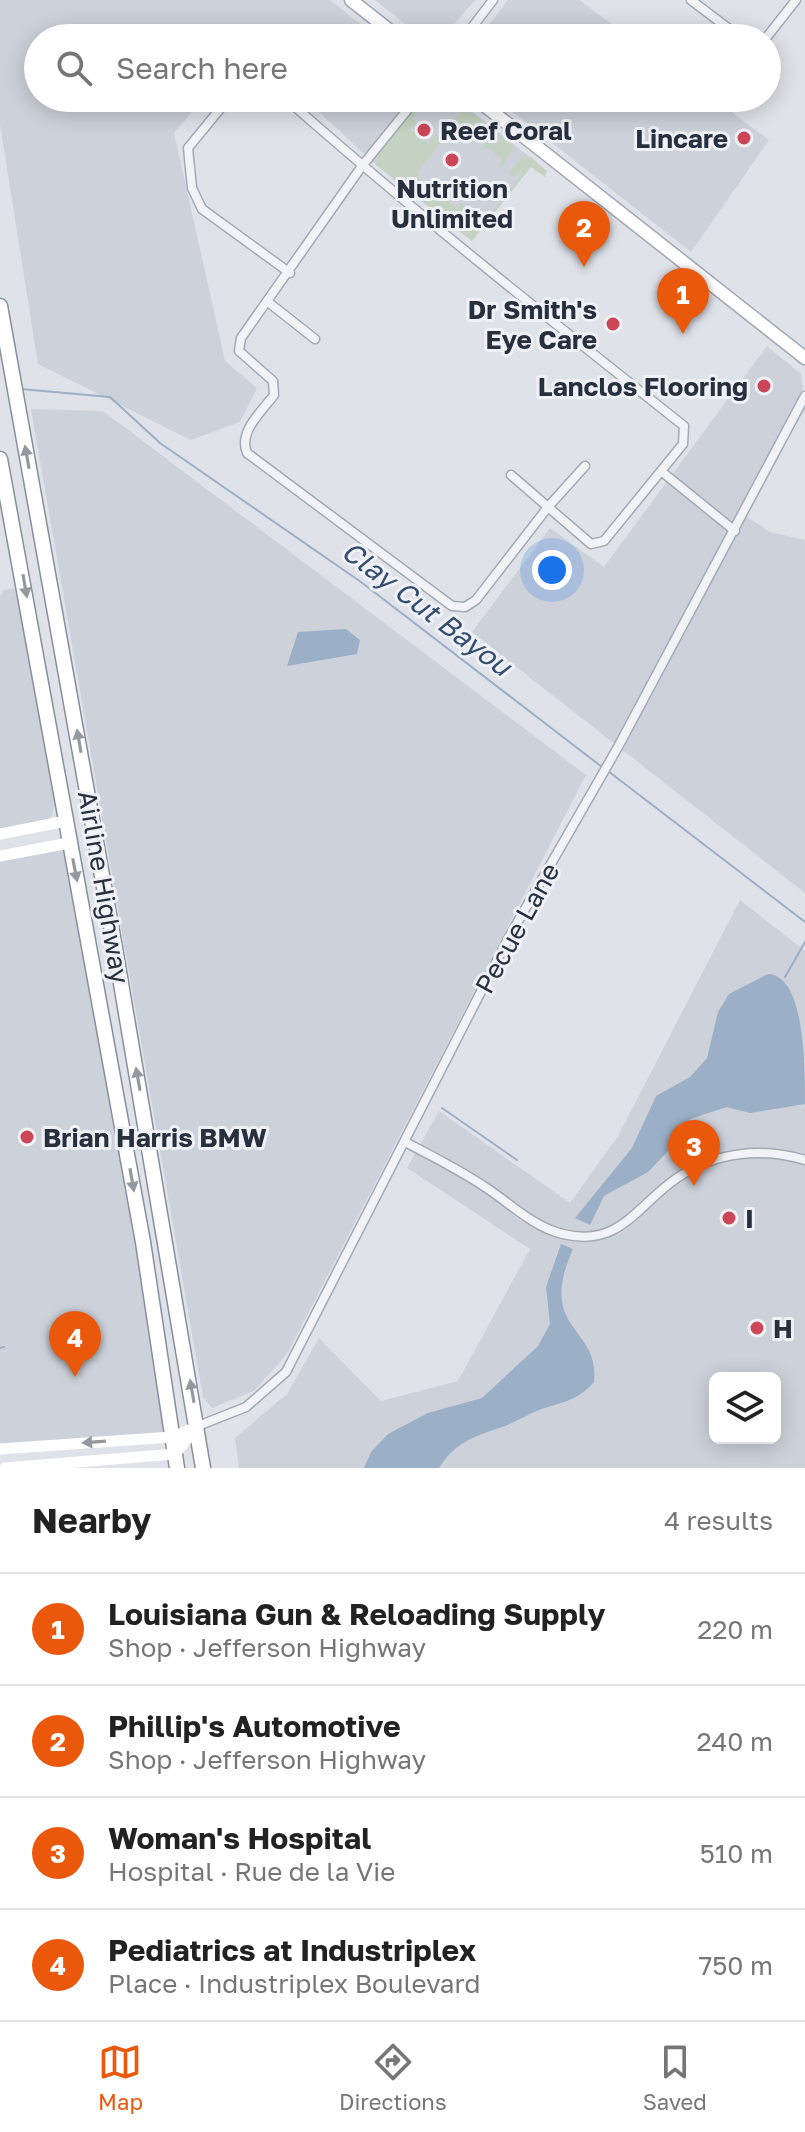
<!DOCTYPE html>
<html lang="en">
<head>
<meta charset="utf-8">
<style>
	body { margin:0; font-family:"Golos Text",sans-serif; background:#f6f6f6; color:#222 }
	.controls { position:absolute; right:24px; bottom:24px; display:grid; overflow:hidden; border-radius:12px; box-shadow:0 4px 20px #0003 }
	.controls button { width:72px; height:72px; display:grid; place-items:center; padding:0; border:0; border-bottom:2px solid #e0e0e0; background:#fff; color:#222; font:40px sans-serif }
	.you { position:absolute; left:552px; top:570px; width:28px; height:28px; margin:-20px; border:6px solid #fff; border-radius:50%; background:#1a73e8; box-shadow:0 0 0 12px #1a73e833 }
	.badge { display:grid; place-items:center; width:52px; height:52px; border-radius:50%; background:#ea580c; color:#fff; font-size:26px; font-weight:700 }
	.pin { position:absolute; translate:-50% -66px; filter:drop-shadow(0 2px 4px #0008) }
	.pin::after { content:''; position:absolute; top:42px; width:28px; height:24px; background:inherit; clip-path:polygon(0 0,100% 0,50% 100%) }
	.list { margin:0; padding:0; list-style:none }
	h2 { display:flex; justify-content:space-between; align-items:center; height:104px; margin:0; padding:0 32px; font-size:34px }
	h2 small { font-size:26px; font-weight:400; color:#767676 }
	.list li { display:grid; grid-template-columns:52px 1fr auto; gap:24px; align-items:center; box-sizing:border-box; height:112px; padding:0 32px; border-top:2px solid #e0e0e0 }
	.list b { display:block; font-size:30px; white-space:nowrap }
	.list p { margin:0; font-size:26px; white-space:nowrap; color:#767676 }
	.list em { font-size:26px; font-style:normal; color:#767676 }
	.icon { flex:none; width:44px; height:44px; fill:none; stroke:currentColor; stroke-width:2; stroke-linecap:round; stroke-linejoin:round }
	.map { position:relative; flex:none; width:805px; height:1468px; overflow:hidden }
	.search { position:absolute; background:#fff; box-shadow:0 4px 20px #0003; left:24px; right:24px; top:24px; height:88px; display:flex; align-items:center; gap:20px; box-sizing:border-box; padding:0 28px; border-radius:44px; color:#767676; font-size:30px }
	.sheet { height:552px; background:#fff }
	nav { display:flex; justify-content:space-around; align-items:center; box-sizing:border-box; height:112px; border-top:2px solid #e0e0e0; background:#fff; font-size:22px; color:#767676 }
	nav a { display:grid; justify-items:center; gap:4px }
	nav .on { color:#ea580c }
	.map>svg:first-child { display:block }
</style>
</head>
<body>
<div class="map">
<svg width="805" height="1468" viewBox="0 0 805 1468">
	<rect width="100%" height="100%" fill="#dfe2e8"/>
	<path fill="#cdd1da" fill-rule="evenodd" d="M0,0H330L378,38H38V98H204L174,133L225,361L257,388L240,422L191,440L38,364L0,124Z
		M375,0H475L443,37L423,38Z
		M508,0H579L631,38H479Z
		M304,98H455L535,161L472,241L376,165Z
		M495,98H712L769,140L691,252Z
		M767,346L801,374L803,389L738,511L770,532L805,540V893L472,632L550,528L604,567Z
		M31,409L103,411L586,775L287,1354L254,1391L212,1408L203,1397Z
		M16,588L55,805L50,819L0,829V596L4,590Z
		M69,843L172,1437L0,1449V856Z
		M740,900L805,951V1468H239L235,1438L287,1394L319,1338L381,1401L458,1381L530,1249L407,1168L439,1111L570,1203L618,1136ZM715,1378H775V1438H715Z"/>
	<path fill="#c4d2c1" d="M422,98H428L412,118L416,122L410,130L428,144L436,134L443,139L463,108L483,121L482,130L470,143L472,136L456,124L417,173L420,180L457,208L461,203L476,214L472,221L480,227L523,173L520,170L514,177L509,173L522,158L531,157L547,171L545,177L531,167L472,241L376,165L378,154Z
		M495,133L511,142L513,148L502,167L499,165L502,159L487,147L479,151Z"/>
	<path fill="#9bafc7" d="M346,629L360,640L357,654L287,666L298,632Z
		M768,974C805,975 805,1066 805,1104L750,1113L727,1107L690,1119L670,1149L648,1172L604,1196L590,1225L575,1218L632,1148L656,1096L690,1077L707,1058L718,1012L729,994Z
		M561,1244L573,1249C536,1332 600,1325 594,1382C578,1401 561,1402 539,1410C526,1415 513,1424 499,1428C472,1437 455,1443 439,1468H364L371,1452L388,1434L428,1413L482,1398L538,1346L550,1324L546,1287Z"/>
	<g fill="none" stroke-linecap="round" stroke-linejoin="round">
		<path stroke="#9bafc7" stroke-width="2" d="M21,389L110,397L160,443L361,582L602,767
			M608,771L805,922
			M785,977L805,942
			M442,1108L517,1160
			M0,1348L4,1347"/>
		<g stroke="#a4a9b2" stroke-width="11">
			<path id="street" d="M691,0L741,38
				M464,38L493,0
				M766,38L796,0
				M229,98L188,148L192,188L202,209L290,273
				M285,98C414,212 549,319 684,426L683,444L604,541L591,544L548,507L476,600L465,607L452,606L247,453C238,432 262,411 274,395L273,381L239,351L241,338L362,166L417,98
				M268,302L315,339
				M661,471L735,531
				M511,475L548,507L585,466
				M405,1142C432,1156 460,1170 485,1187C510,1203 533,1227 563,1234C620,1248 637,1205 677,1178C715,1152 761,1147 805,1160
				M198,1426L246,1407L286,1372L509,937L618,747L805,396"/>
		</g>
		<g stroke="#9fa6b4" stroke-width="15">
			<path id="primary" d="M351,0L399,38
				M475,98L805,358"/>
		</g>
		<g stroke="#878f9e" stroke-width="17">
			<path id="highway" d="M0,306L115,948L203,1468
				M0,459L143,1242L177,1468"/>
		</g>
		<use href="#street" stroke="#f2f3f7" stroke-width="8"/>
		<path stroke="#fff" stroke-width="11" d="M0,834L66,821
			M0,856L69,843
			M0,1449L172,1437L194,1428
			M5,1468L175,1454L198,1426"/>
		<use href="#primary" stroke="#fff" stroke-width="12"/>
		<use href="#highway" stroke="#fff" stroke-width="14"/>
	</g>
	<defs><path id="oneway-solid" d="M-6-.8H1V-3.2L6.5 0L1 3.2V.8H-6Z" transform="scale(2)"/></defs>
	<g fill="#94989f">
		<use href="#oneway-solid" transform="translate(27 457) rotate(-100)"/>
		<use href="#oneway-solid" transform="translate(25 586) rotate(80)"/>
		<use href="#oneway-solid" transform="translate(79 741) rotate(-100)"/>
		<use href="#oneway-solid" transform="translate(75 870) rotate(79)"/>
		<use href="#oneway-solid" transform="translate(138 1079) rotate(-100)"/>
		<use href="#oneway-solid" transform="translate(132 1180) rotate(80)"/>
		<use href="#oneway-solid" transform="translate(192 1391) rotate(-100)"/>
		<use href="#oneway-solid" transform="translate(94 1442) rotate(176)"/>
	</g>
	<g fill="#cb4757" stroke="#eff1f6" stroke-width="3">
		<circle cx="424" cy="130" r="8"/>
		<circle cx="744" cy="138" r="8"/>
		<circle cx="452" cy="160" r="8"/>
		<circle cx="613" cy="324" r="8"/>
		<circle cx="764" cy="386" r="8"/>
		<circle cx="27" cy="1137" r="8"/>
		<circle cx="729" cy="1218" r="8"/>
		<circle cx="757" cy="1328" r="8"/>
	</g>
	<g text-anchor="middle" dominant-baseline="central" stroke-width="6" stroke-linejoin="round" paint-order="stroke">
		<g font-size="26" font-weight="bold" fill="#28303f" stroke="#eff1f6" text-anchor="start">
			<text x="440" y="130">Reef Coral</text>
			<text x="728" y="138" text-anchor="end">Lincare</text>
			<text x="452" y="188" text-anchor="middle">Nutrition<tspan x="452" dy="30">Unlimited</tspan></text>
			<text x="597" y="309" text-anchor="end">Dr Smith's<tspan x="597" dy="30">Eye Care</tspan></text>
			<text x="748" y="386" text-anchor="end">Lanclos Flooring</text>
			<text x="43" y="1137">Brian Harris BMW</text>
			<text x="745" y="1218">I</text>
			<text x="773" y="1328">H</text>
		</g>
		<g font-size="26" fill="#28303f" stroke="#eff1f6">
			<text transform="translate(104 887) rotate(80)">Airline Highway</text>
			<text transform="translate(517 928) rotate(-61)">Pecue Lane</text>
		</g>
		<g font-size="28" font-style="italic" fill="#344e72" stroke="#eff1f6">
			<text transform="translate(427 608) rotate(37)">Clay Cut Bayou</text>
		</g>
	</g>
</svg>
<div class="controls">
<button><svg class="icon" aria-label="layers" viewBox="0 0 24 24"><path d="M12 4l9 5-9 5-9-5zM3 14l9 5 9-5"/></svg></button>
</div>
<div class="you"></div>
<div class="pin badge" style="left:683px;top:334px">1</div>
<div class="pin badge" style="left:584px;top:267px">2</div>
<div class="pin badge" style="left:694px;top:1186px">3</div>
<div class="pin badge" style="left:75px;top:1377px">4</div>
<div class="search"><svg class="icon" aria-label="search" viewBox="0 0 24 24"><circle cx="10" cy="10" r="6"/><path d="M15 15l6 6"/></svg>Search here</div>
</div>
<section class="sheet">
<h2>Nearby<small>4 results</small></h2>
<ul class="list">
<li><span class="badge">1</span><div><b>Louisiana Gun &amp; Reloading Supply</b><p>Shop · Jefferson Highway</p></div><em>220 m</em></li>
<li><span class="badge">2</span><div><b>Phillip's Automotive</b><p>Shop · Jefferson Highway</p></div><em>240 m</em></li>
<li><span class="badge">3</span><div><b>Woman's Hospital</b><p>Hospital · Rue de la Vie</p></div><em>510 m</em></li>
<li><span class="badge">4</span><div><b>Pediatrics at Industriplex</b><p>Place · Industriplex Boulevard</p></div><em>750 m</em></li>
</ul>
</section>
<nav>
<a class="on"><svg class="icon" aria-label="map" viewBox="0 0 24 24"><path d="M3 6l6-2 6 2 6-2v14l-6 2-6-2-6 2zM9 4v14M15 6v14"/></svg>Map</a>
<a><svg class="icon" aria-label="directions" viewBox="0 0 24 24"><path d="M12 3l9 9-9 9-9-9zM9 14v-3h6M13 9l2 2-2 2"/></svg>Directions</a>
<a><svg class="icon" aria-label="saved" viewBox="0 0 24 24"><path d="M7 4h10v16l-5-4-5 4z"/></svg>Saved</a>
</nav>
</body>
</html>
